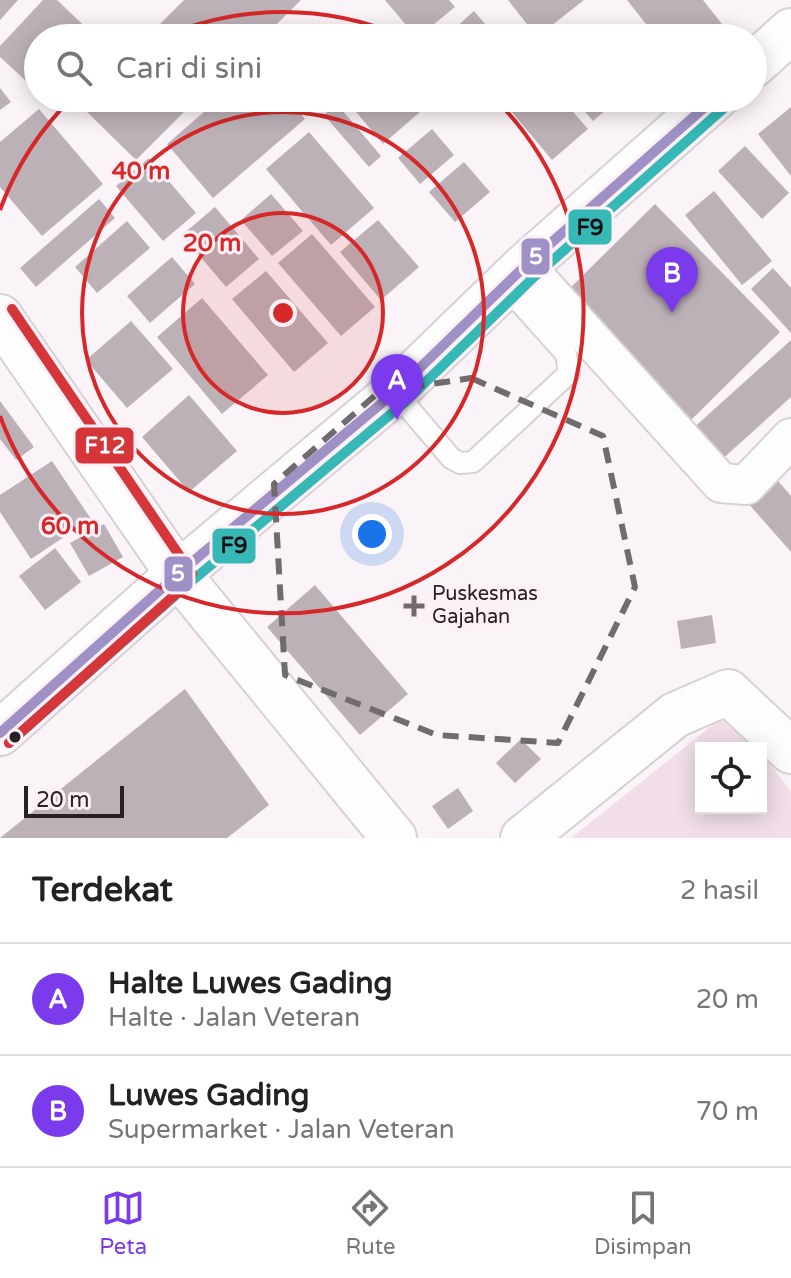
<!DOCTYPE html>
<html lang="id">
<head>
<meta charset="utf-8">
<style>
	body { margin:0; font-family:"Varela Round",sans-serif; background:#f6f6f6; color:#222 }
	.controls { position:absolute; right:24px; bottom:24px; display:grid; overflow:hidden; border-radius:0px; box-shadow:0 4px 20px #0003 }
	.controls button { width:72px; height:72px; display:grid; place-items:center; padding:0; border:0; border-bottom:2px solid #e0e0e0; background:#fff; color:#222; font:40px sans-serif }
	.scale { position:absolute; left:24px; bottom:20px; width:100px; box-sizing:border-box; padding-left:8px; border:4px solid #262224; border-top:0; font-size:22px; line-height:28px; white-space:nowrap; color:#262224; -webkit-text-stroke:6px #fdf0f7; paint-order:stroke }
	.you { position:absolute; left:372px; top:534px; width:28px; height:28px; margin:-20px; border:6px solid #fff; border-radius:50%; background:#1a73e8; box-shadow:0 0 0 12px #1a73e833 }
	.badge { display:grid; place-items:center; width:52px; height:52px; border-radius:50%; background:#7c3aed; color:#fff; font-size:26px; font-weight:700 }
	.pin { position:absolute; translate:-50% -66px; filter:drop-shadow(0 2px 4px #0008) }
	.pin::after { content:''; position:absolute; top:42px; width:28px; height:24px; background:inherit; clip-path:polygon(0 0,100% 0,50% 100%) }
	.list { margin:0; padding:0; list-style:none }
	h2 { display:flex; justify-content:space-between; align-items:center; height:104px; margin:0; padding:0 32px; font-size:34px }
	h2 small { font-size:26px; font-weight:400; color:#767676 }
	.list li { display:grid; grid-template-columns:52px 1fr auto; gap:24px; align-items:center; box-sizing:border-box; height:112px; padding:0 32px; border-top:2px solid #e0e0e0 }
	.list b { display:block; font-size:30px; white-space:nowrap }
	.list p { margin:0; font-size:26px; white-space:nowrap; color:#767676 }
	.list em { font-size:26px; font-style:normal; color:#767676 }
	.icon { flex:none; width:44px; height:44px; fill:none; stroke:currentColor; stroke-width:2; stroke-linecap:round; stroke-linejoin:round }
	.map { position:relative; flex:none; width:791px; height:838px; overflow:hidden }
	.search { position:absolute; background:#fff; box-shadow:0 4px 20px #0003; left:24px; right:24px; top:24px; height:88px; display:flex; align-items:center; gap:20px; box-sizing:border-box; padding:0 28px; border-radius:44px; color:#767676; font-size:30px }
	.sheet { height:328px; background:#fff }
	nav { display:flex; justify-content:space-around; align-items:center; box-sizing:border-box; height:112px; border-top:2px solid #e0e0e0; background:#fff; font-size:22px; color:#767676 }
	nav a { display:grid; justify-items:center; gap:4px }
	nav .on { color:#7c3aed }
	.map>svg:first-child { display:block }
</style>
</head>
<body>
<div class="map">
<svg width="791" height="838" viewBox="0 0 791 838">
	<rect width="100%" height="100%" fill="#faf3f7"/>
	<path fill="#f1dee9" d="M729,712L757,748H701V808H761V753L791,792V838H571Z"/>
	<path fill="#bcb1b7" d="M0,0H18L0,20Z
		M43,0H57L97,38H38V92L0,57V46Z
		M184,0H301L263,38H146Z
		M385,0H449L455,7L417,38Z
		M508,0H584L537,37Z
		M627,0H703L722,24L704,38H657Z
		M474,11L497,38H444Z
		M630,26L641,38H616Z
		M0,88L11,102L0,110Z
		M98,98H189L193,103L136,160L86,111Z
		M220,98H287L305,119L213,198L167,144Z
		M360,98H436L383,144L351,106Z
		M500,98H561L588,129L552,160Z
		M573,98H620L593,121Z
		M633,98H660L644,111Z
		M337,104L381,156L369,167L324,115Z
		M791,107V176L758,134Z
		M39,109L103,184L42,236L0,187V142Z
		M432,129L454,155L420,184L398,158Z
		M309,132L374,208L331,245L266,169Z
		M745,146L789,193L762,219L718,171Z
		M149,158L196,213L163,241L116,186Z
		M464,162L490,192L455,222L429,192Z
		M714,191L772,261L742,285L685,215Z
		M271,194L303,231L272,256L241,220Z
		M99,199L115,218L36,287L20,268Z
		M655,204L780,332L689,422L564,294Z
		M215,207L259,259L226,287L182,235Z
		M378,220L419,267L381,300L340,252Z
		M127,221L150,248L97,293L75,267Z
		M312,234L375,307L341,336L278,263Z
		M172,257L195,284L150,323L127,296Z
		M773,268L791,288V333L751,289Z
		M266,271L328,343L294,372L232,299Z
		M202,298L268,375L222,414L157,337Z
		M131,321L173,369L127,408L86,360Z
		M791,340V397L718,463L689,432Z
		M189,395L237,451L189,492L142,437Z
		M0,401L34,447L16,460L0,439Z
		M52,461L91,519L31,559L0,512V495Z
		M767,468L791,496V552L739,493Z
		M104,524L123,557L89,576L70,543Z
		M55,548L81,582L45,610L19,576Z
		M315,585L408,694L360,735L267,627Z
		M712,615L716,643L681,649L677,621Z
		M185,689L269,805L227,838H0Z
		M521,739L541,759L515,783L496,763Z
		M458,788L473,811L448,829L432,806Z"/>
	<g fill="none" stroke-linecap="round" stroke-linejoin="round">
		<g stroke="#d6d1d4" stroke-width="24">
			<path id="lane" d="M395,392L451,458L460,463L473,462L569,373L566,354L505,286"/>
		</g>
		<g stroke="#d6d1d4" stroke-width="42">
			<path id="street" d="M525,266L721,483L746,485L791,438"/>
		</g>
		<g stroke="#d6d1d4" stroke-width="48">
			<path id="secondary" d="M178,574L394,838
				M523,838L675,715L728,692L791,751"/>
		</g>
		<g stroke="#d6d1d4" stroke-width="48">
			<path id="primary" d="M753,65L791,31
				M0,317L178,574
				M0,733L178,574L395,392L525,266L715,98"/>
		</g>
		<use href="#lane" stroke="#fefdfe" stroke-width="20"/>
		<use href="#street" stroke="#fefdfe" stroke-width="38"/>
		<use href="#secondary" stroke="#fefdfe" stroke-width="44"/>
		<use href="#primary" stroke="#fefdfe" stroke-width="44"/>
		<g stroke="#fdf0f7" stroke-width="16">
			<path id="bus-1" d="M0,733L178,574L395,392L525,266L715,98"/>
		</g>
		<g stroke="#fdf0f7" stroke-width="16">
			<path id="bus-2" d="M9,743L187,585L404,403L535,276L724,108"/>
		</g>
		<g stroke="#fdf0f7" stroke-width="16">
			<path id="bus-3" d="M9,743L187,584L192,574L12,309"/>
		</g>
		<use href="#bus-1" stroke="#9f91c5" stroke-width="10"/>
		<use href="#bus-2" stroke="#35b8b6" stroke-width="10"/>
		<use href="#bus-3" stroke="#d5363a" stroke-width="10"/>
	</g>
	<path fill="none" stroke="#706b6e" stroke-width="6" stroke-dasharray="16 10" stroke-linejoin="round" d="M471,378L603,436L635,587L558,743L437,735L285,675L274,484L379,392Z"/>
	<circle cx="283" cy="313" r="100" fill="#d62828" fill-opacity=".12"/>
	<g fill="none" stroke="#d62828" stroke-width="4">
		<circle cx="283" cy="313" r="100"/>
		<circle cx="283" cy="313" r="201"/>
		<path d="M0 210A301 301 0 0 1 72 98M163 37A301 301 0 0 1 403 37M494 98A301 301 0 1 1 0 416"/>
	</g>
	<path fill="#706b6e" stroke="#fdf0f7" stroke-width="3" d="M410 594h8v8h8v8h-8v8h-8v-8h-8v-8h8z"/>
	<circle fill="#262224" stroke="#fdf0f7" stroke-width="3" cx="15" cy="737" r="7"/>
	<g text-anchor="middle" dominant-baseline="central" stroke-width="6" stroke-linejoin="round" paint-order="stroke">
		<g font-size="20" fill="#262224" stroke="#fdf0f7" text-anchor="start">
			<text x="432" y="594">Puskesmas<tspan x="432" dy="23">Gajahan</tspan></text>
		</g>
	</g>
	<circle cx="283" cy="313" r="12" fill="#d62828" stroke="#fdf0f7" stroke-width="4"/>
	<g font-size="24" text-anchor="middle" font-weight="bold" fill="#d62828" stroke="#fdf0f7" stroke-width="6" stroke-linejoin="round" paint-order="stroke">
		<text x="141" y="179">40 m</text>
		<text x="212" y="251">20 m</text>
		<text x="70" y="534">60 m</text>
	</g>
	<g stroke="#fdf0f7" stroke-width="3">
		<rect x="567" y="208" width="46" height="38" rx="8" fill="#35b8b6"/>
		<rect x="520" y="237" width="31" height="39" rx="8" fill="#9f91c5"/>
		<rect x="74" y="426" width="61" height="39" rx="8" fill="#d5363a"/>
		<rect x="211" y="527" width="46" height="38" rx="8" fill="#35b8b6"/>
		<rect x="163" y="555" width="31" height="38" rx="8" fill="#9f91c5"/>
	</g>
	<g font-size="22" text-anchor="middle" font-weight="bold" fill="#fff">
		<text x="536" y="264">5</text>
		<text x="105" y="453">F12</text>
		<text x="178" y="581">5</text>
	</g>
	<g font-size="22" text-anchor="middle" font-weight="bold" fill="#111">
		<text x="590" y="235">F9</text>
		<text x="234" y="553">F9</text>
	</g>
</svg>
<div class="controls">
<button><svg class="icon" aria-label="locate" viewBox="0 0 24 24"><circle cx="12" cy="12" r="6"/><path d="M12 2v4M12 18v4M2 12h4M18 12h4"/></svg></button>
</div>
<div class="scale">20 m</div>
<div class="you"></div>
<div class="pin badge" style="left:397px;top:420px">A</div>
<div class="pin badge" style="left:672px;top:313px">B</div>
<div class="search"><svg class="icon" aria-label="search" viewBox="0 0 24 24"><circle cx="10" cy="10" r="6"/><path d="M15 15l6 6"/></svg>Cari di sini</div>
</div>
<section class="sheet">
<h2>Terdekat<small>2 hasil</small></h2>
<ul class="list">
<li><span class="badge">A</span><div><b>Halte Luwes Gading</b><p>Halte · Jalan Veteran</p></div><em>20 m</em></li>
<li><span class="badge">B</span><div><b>Luwes Gading</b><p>Supermarket · Jalan Veteran</p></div><em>70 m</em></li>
</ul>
</section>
<nav>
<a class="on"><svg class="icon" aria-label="map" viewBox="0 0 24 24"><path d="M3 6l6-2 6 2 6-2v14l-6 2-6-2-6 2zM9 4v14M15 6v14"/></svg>Peta</a>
<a><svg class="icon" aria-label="directions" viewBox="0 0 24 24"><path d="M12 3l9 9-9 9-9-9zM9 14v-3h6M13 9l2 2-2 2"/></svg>Rute</a>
<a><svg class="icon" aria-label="saved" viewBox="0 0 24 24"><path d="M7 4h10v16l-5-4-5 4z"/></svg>Disimpan</a>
</nav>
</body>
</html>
